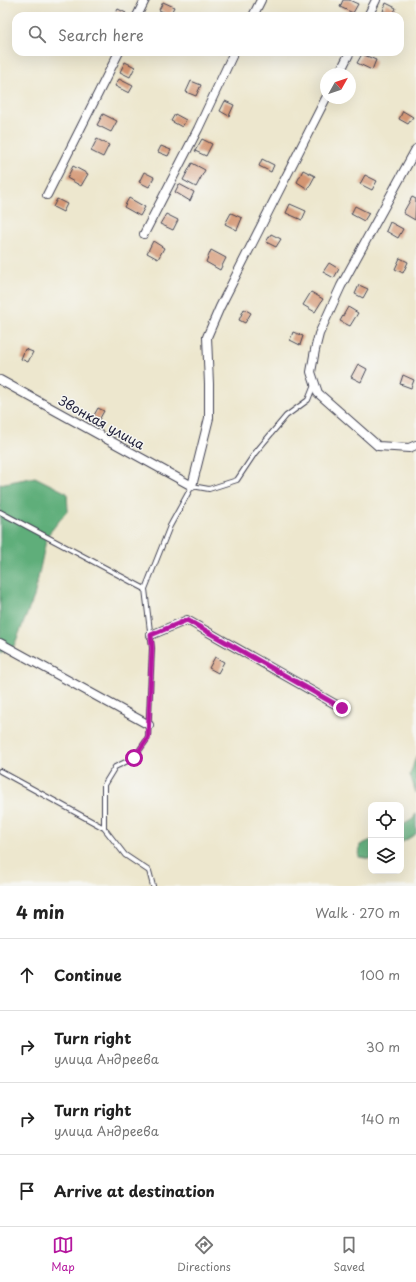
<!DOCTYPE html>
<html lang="en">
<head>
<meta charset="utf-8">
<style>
	body { margin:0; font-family:"Playpen Sans",sans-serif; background:#f6f6f6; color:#222 }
	.controls { position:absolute; right:12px; bottom:12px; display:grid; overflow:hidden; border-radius:8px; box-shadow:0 4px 16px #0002 }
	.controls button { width:36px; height:36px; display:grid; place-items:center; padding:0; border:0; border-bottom:1px solid #e0e0e0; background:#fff; color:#222; font:20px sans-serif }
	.compass { position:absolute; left:320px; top:68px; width:36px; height:36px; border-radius:50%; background:#fff; box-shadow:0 4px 16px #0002; rotate:50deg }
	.stop { position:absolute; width:12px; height:12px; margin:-9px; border:3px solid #b5179e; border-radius:50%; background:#fff }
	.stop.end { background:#b5179e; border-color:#fff; box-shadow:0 1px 4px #0008 }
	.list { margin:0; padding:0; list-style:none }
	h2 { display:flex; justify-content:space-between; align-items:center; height:52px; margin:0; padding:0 16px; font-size:17px }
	h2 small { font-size:13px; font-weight:400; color:#767676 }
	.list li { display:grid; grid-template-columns:26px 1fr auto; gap:12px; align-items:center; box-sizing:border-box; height:72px; padding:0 16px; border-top:1px solid #e0e0e0 }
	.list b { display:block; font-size:15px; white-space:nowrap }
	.list p { margin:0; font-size:13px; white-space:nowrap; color:#767676 }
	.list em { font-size:13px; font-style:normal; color:#767676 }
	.icon { flex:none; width:22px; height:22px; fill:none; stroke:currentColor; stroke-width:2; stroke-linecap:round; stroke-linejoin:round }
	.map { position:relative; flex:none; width:416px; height:886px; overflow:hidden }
	.search { position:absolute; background:#fff; box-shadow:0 4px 16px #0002; left:12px; right:12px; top:12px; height:44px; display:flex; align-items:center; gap:10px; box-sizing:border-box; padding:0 14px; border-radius:12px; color:#767676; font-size:15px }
	.sheet { height:340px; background:#fff }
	nav { display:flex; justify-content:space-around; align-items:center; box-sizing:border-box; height:56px; border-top:1px solid #e0e0e0; background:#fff; font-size:11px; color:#767676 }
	nav a { display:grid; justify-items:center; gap:2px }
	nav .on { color:#b5179e }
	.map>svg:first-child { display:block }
</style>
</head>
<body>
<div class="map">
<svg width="416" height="886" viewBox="0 0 416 886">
	<rect width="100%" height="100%" fill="#f6f6f2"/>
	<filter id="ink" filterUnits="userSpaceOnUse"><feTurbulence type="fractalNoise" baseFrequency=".025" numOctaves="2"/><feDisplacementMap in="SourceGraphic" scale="8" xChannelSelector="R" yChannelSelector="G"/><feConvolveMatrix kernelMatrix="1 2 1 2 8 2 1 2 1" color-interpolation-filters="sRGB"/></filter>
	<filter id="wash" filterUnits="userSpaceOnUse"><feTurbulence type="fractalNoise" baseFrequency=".012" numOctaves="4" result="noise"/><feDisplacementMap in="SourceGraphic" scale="16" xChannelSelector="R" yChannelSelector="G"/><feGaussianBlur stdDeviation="0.9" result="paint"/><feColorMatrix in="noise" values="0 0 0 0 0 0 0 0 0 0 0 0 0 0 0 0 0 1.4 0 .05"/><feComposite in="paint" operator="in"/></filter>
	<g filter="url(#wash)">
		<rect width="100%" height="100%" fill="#ede7ce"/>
		<path fill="#5eae7a" stroke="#40685a" d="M35,477L67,493L68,510L47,536L34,597L14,646L0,654V484Z
			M416,756V793L410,775Z
			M416,813V834L401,843V826L413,819Z
			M371,840V859L359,857L360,845Z"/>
		<g id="blocks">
			<path fill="#d49673" d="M343,0H349L358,4L353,13L340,7Z
				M163,2L174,7L170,15L159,10Z
				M386,3L396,8L393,15L383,11Z
				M118,9L126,13L124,16H114Z
				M362,54L376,60L372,70L357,63Z
				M125,62L135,67L130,77L120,72Z
				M119,79L133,86L129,93L115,86Z
				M191,81L201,85L196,96L186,92Z
				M225,101L234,105L229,116L220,111Z
				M403,111L413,117L408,124L399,119Z
				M103,114L117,121L111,132L97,125Z
				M175,114L186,120L182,127L171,121Z
				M97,139L109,145L103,157L91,151Z
				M202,139L212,144L206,156L195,151Z
				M161,146L171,150L168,156L158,152Z
				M262,159L274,165L271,172L259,166Z
				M192,163L205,170L196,187L183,180Z
				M73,166L88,174L81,186L67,178Z
				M303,170L315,176L308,189L297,182Z
				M144,172L154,177L149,187L139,182Z
				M365,175L377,181L372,190L360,184Z
				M179,184L194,192L190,201L175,192Z
				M412,197L416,199L415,220L403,213Z
				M129,198L145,207L140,216L124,207Z
				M57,199L67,204L63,212L53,207Z
				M290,204L306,211L302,220L286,213Z
				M355,206L369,213L364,221L351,214Z
				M231,213L242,218L237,230L225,224Z
				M166,214L178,220L173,230L160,224Z
				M390,222L403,229L398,238L386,231Z
				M271,234L281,239L276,247L266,242Z
				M153,241L164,248L158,259L147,253Z
				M211,250L226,258L220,270L206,262Z
				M400,258L408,262L403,273L395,269Z
				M329,263L339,269L334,278L323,272Z
				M359,285L368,289L363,298L355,294Z
				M311,292L323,299L315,312L303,305Z
				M348,307L358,313L350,326L340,321Z
				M244,309L251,313L245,323L239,320Z
				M293,332L303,336L300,345L290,340Z
				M25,349L33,352L28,362L21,359Z
				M358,364L367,369L361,382L351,377Z
				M403,375L414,380L411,388L400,384Z
				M98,408L104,411L99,420L93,417Z
				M215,657L224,662L218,673L209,668Z"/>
		</g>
	</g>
	<g filter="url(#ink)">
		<use href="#blocks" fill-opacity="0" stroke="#404051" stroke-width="1"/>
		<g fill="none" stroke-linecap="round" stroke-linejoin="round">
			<g stroke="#404051" stroke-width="6">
				<path id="lane" d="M0,512L145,589
					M0,771L104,828
					M153,886L149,871L125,855L104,828V785L115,767L134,758L148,738L152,648L145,589L170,526L192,486L209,489L237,480L255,453L286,416L308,400L314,385"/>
			</g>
			<g stroke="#404051" stroke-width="10">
				<path id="street" d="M137,16L145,0
					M253,16L261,0
					M368,16L376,0
					M339,74L350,52
					M416,149L341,286L319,334L315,350L311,372L318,393L378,446L409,448L416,445
					M47,195L119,52
					M144,234L198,129L234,52
					M0,380L192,486L209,418V384L207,337L220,307L326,98
					M151,635L187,620L342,708
					M0,643L149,725"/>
			</g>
			<use href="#lane" stroke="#fff" stroke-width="4"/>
			<use href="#street" stroke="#fff" stroke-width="8"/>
		</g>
	</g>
	<g fill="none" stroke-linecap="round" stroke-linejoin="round" filter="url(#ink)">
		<path stroke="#b5179e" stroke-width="5" d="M134,758L148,738L152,648L151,635L187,620L342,708"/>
	</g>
	<g text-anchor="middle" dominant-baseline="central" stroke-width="3" stroke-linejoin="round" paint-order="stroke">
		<g font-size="13" fill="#22223b" stroke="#f6f6f2">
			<text transform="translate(102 422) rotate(29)">Звонкая улица</text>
		</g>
	</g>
</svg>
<div class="controls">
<button><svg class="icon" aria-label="locate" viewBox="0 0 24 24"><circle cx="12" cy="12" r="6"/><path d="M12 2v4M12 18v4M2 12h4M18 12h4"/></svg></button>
<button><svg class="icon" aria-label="layers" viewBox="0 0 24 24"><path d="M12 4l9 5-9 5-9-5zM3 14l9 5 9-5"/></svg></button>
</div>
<svg class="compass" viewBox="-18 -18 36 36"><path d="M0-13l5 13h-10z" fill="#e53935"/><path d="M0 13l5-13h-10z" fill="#767676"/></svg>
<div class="stop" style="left:134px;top:758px"></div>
<div class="stop end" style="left:342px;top:708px"></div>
<div class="search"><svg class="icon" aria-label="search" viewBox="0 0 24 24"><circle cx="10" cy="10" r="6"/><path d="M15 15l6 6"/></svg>Search here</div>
</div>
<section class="sheet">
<h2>4 min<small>Walk · 270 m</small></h2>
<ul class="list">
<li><svg class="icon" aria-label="ahead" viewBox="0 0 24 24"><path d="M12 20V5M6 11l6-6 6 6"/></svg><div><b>Continue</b></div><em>100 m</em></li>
<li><svg class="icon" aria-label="right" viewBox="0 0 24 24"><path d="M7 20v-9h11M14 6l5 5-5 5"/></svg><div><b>Turn right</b><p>улица Андреева</p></div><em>30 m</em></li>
<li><svg class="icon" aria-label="right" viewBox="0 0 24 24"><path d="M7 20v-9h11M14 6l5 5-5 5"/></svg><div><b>Turn right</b><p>улица Андреева</p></div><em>140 m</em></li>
<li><svg class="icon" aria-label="arrive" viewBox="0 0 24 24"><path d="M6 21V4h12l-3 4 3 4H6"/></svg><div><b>Arrive at destination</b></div></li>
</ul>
</section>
<nav>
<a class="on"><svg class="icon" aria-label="map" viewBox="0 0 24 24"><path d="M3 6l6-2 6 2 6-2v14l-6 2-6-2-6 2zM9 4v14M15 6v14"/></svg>Map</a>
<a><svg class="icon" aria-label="directions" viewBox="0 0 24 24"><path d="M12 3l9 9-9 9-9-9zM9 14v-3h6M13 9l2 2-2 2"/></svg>Directions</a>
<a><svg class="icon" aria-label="saved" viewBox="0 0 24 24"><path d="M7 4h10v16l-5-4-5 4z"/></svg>Saved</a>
</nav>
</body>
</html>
